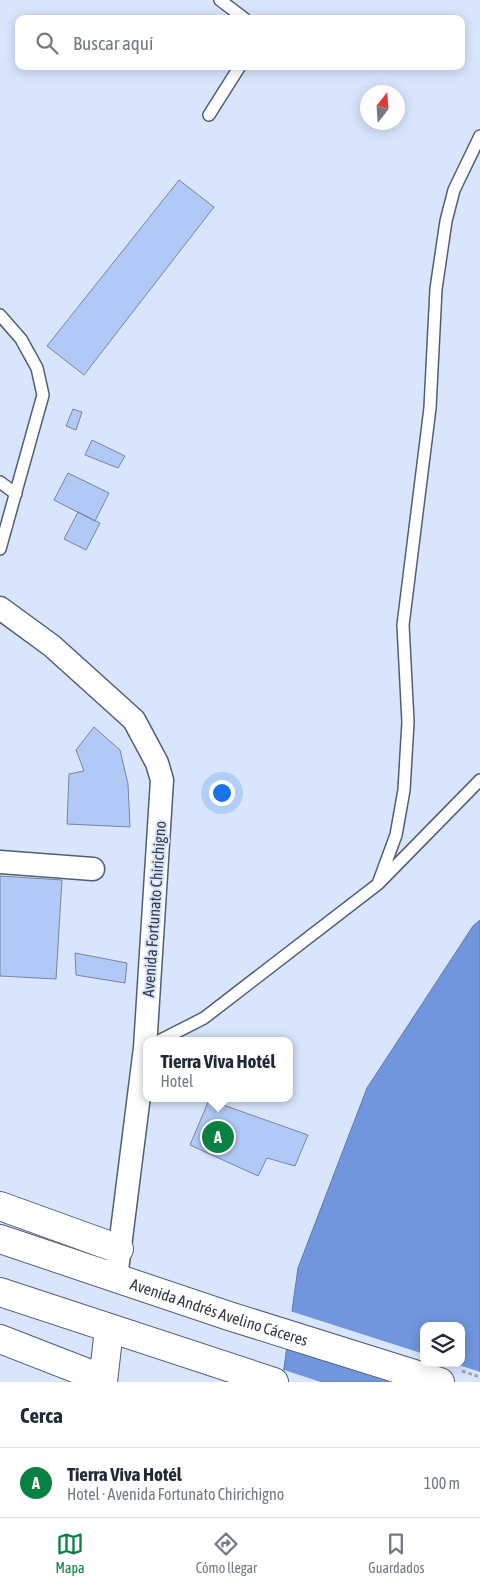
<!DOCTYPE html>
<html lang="es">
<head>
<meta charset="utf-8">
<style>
	body { margin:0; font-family:"Asap Condensed",sans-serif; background:#f6f6f7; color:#1f2937 }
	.controls { position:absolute; right:15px; bottom:15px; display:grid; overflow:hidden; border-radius:10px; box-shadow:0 2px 12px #0003 }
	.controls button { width:45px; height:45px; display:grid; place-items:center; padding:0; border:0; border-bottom:1px solid #e0e1e3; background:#fff; color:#1f2937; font:25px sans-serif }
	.compass { position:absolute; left:360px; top:85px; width:45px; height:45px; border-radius:50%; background:#fff; box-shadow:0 2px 12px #0003; rotate:17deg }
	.you { position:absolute; left:221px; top:792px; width:18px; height:18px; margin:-12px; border:4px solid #fff; border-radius:50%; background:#1a73e8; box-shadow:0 0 0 8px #1a73e833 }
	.badge { display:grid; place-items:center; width:32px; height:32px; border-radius:50%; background:#0b8043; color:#fff; font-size:16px; font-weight:700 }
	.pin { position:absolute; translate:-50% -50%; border:2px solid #fff; box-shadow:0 1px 5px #0006 }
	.popup { position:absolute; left:143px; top:1037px; width:150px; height:65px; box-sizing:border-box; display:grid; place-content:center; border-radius:10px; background:#fff; filter:drop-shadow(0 1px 4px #0005); font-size:16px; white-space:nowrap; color:#747a83 }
	.popup b { font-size:19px; color:#1f2937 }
	.popup::after { content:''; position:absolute; left:50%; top:100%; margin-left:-10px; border:10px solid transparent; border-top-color:#fff }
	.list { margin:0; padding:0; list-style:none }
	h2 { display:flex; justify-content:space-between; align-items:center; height:65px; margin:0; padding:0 20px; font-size:21px }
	h2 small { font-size:16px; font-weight:400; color:#747a83 }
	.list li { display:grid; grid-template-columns:32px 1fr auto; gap:15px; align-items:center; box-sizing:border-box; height:70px; padding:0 20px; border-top:1px solid #e0e1e3 }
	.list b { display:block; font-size:19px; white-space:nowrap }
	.list p { margin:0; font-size:16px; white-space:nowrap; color:#747a83 }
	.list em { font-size:16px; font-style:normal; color:#747a83 }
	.icon { flex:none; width:28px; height:28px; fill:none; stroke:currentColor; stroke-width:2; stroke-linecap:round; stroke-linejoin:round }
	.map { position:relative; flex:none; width:480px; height:1382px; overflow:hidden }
	.search { position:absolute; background:#fff; box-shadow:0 2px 12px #0003; left:15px; right:15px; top:15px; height:55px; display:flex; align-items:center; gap:12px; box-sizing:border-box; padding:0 18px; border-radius:10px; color:#747a83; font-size:19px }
	.sheet { height:135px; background:#fff }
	nav { display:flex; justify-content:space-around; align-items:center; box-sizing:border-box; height:70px; border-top:1px solid #e0e1e3; background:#fff; font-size:14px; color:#747a83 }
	nav a { display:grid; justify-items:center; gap:2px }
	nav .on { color:#0b8043 }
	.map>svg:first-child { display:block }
</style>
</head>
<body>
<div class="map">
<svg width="480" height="1382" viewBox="0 0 480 1382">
	<rect width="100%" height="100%" fill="#d8e5fc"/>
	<path fill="#7196dd" stroke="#5f7ab0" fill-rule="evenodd" d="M480,920V1382H282L298,1268L367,1088L473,926ZM424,1326H461V1363H424Z"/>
	<path fill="#d8e5fc" d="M290,1311L424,1354V1363H453L480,1372V1382H390L284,1348Z
		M281,1369L321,1382H280Z"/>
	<path fill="#b1c9f6" stroke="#7786a0" d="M179,180L214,207L84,375L47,346Z
		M73,409L82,412L76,430L66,426Z
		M92,440L125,456L118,468L85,455Z
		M68,473L109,493L95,521L54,500Z
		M78,512L100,523L86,550L64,539Z
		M94,727L120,750L128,784L130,827L67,824L69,774L84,771L76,750Z
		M0,876L62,880L56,979L0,976Z
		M75,953L127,963L125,983L76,975Z
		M209,1100L308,1135L295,1166L267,1158L258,1176L190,1145Z"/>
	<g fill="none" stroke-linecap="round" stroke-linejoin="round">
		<g stroke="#515e77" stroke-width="14">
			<path id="service" d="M220,0L245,19
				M209,115L240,66
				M0,315L21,339L37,368L43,395L0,549
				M0,482L16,494
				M378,884L396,835L404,790L408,722L403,625L430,408L436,289L446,221L454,190L480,136
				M159,1041L204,1018L378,884L480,780"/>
		</g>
		<g stroke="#515e77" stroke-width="25">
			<path id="minor" d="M0,608L52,646L134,720L157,763L162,780L145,1048L116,1278
				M0,862L93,869"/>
		</g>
		<g stroke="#515e77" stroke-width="30">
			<path id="tertiary" d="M0,1206L119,1249
				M0,1339L103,1379
				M103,1382L109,1329"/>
		</g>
		<g stroke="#515e77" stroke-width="30">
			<g id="trunk">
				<path id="s1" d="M0,1239L229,1316L440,1382"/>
				<path d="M0,1292L274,1382"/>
			</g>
		</g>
		<path stroke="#9ca6b9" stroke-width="3" stroke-dasharray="4 2.5" stroke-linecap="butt" d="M462,1371L480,1377"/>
		<use href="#service" stroke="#fff" stroke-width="11"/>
		<use href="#minor" stroke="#fff" stroke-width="22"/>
		<use href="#tertiary" stroke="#fff" stroke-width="28"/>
		<use href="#trunk" stroke="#fff" stroke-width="28"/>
	</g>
	<g text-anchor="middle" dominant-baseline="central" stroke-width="4" stroke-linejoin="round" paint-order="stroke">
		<g font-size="16" fill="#343a46" stroke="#d8e5fc">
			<text transform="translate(154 909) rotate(-86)">Avenida Fortunato Chirichigno</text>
			<text stroke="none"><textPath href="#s1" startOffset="231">Avenida Andrés Avelino Cáceres</textPath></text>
		</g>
	</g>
</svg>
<div class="controls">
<button><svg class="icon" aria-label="layers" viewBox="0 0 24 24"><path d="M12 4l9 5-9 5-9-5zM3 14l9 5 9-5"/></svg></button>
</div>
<svg class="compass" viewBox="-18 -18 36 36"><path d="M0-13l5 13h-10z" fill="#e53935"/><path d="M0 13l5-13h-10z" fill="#747a83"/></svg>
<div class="you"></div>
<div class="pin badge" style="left:218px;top:1137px">A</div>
<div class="popup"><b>Tierra Viva Hotél</b>Hotel</div>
<div class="search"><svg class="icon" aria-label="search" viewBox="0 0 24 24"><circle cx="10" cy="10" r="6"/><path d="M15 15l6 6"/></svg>Buscar aquí</div>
</div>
<section class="sheet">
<h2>Cerca<small></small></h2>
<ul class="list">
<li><span class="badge">A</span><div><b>Tierra Viva Hotél</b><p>Hotel · Avenida Fortunato Chirichigno</p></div><em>100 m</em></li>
</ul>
</section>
<nav>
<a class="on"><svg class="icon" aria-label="map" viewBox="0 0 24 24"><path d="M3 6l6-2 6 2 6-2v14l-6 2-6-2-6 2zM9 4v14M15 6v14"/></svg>Mapa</a>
<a><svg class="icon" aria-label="directions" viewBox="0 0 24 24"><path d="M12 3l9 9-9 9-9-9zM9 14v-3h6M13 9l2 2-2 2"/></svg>Cómo llegar</a>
<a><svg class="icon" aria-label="saved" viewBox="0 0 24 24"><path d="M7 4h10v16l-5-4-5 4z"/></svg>Guardados</a>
</nav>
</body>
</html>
